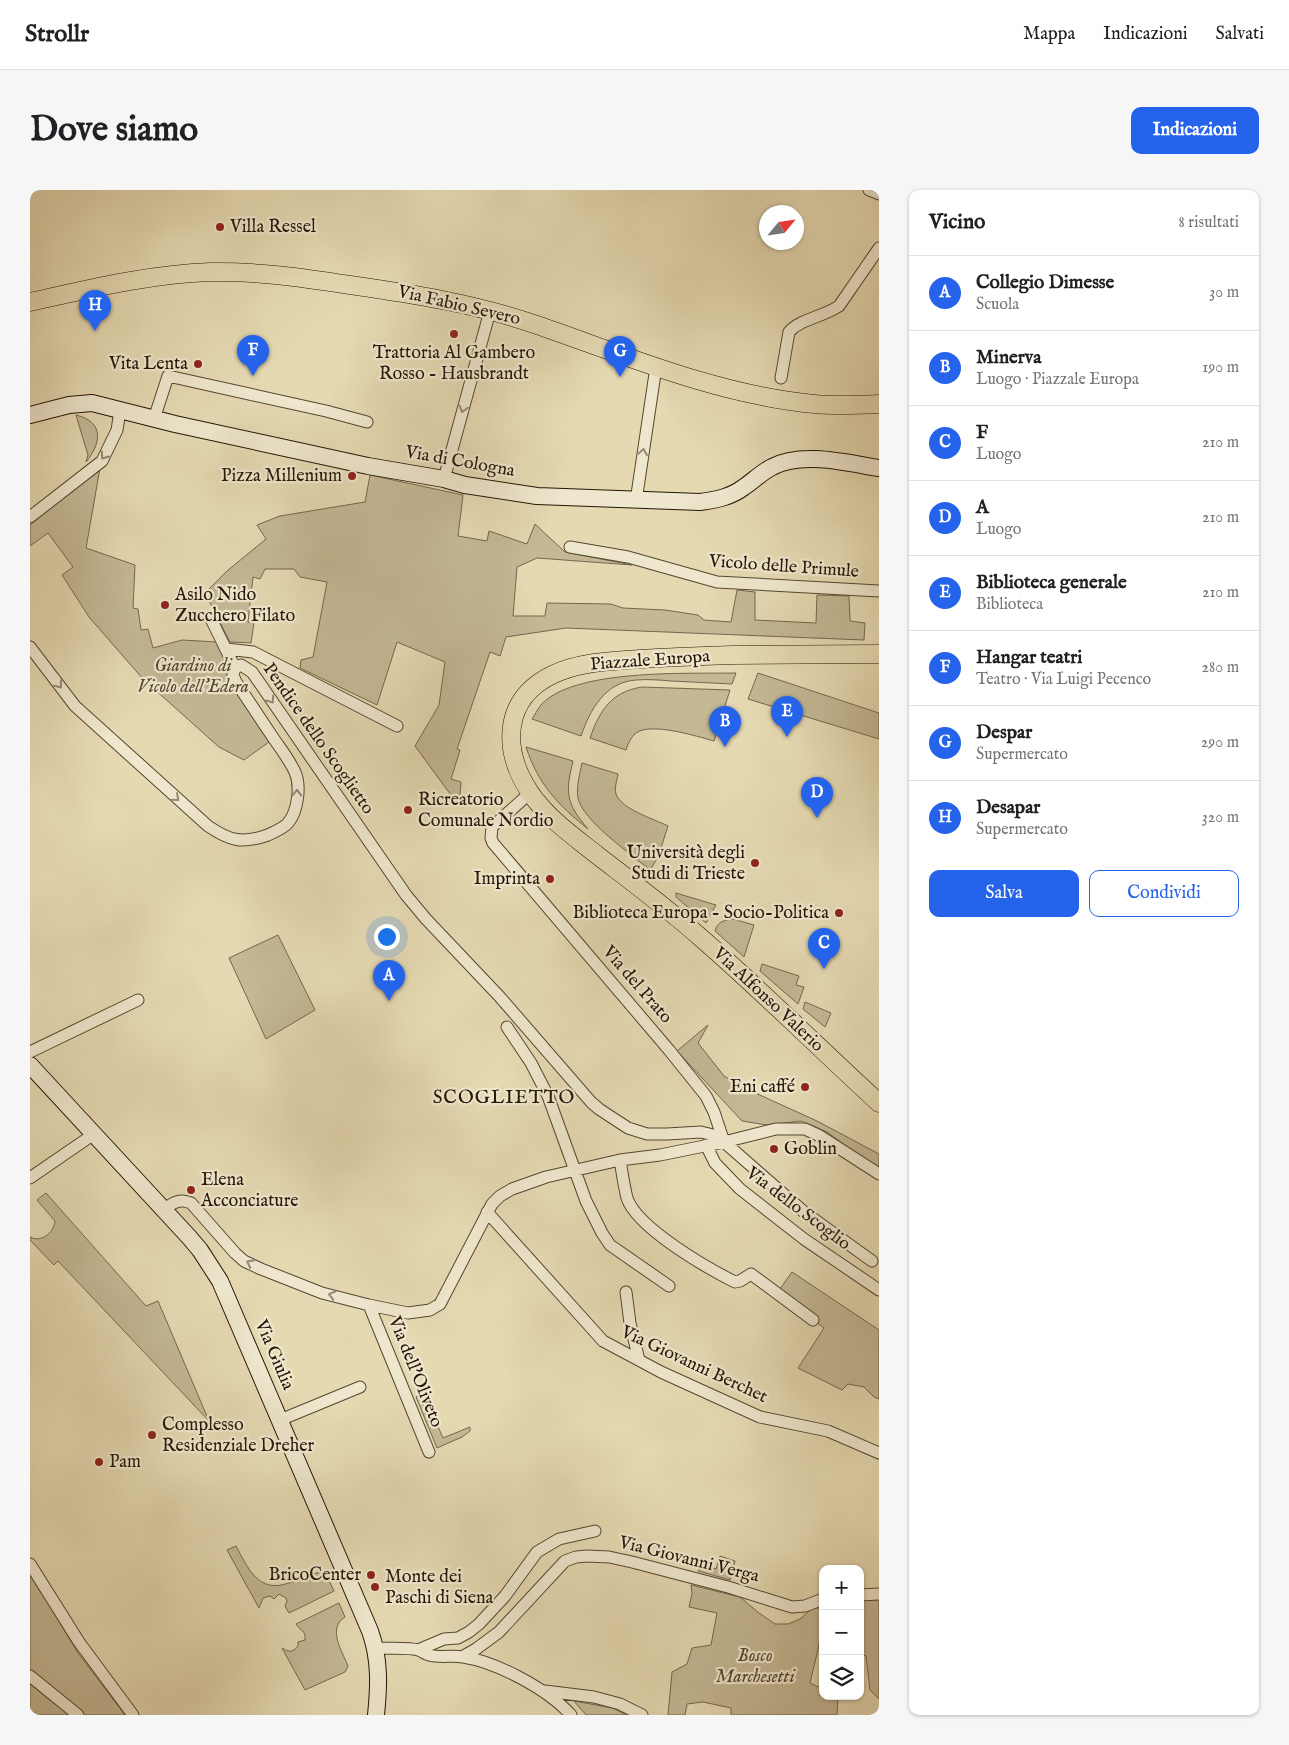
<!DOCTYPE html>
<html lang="it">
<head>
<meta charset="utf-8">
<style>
	body { margin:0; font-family:"IM FELL English",serif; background:#f6f6f6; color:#202124 }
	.controls { position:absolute; right:15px; bottom:15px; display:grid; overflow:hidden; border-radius:10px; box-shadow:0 1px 4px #0004 }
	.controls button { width:45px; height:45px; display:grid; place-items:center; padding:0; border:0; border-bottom:1px solid #e0e0e0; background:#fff; color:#202124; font:25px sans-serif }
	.compass { position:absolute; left:729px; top:15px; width:45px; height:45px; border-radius:50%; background:#fff; box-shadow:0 1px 4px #0004; rotate:61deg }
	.you { position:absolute; left:356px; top:746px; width:18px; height:18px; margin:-12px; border:4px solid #fff; border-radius:50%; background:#1a73e8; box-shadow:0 0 0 8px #1a73e833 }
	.badge { display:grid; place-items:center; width:32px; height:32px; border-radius:50%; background:#2563eb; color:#fff; font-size:16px; font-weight:700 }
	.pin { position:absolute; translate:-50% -41px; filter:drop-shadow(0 1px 2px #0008) }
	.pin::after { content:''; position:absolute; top:26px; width:18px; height:15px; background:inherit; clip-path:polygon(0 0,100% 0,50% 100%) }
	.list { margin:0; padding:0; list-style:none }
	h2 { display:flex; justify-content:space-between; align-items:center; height:65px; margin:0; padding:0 20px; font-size:21px }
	h2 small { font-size:16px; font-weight:400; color:#757577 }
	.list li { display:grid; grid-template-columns:32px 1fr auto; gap:15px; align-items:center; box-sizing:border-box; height:75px; padding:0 20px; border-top:1px solid #e0e0e0 }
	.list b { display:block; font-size:19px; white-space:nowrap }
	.list p { margin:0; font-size:16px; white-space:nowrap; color:#757577 }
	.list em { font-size:16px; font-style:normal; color:#757577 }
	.actions { display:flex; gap:10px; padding:15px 20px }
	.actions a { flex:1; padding:11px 0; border:1px solid #2563eb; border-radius:10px; text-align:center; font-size:18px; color:#2563eb }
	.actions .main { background:#2563eb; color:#fff }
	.icon { flex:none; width:28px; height:28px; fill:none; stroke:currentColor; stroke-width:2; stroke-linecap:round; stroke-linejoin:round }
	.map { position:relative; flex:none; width:849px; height:1525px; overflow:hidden; border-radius:10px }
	header { display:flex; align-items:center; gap:30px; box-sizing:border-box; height:70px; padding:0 25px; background:#fff; border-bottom:1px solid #e0e0e0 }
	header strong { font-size:24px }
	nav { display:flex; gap:28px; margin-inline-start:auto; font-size:18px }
	.intro { display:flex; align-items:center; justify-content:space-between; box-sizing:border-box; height:120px; padding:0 30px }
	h1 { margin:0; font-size:35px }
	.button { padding:12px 22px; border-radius:10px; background:#2563eb; color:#fff; font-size:18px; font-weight:700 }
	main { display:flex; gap:30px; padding:0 30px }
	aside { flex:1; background:#fff; border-radius:10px; box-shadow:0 1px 4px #0004 }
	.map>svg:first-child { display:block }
</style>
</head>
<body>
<header>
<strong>Strollr</strong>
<nav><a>Mappa</a><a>Indicazioni</a><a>Salvati</a></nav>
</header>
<div class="intro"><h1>Dove siamo</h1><a class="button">Indicazioni</a></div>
<main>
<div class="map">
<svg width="849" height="1525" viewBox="0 0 849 1525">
	<rect width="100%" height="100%" fill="#e5d9b2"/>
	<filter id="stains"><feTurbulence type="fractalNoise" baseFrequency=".004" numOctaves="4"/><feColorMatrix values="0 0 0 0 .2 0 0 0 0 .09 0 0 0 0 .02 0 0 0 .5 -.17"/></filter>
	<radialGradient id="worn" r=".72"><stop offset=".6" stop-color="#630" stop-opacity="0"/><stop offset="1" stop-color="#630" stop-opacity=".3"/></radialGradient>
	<path fill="#c4b895" stroke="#74674d" d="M46,225C75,232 71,254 56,272L58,265Z
		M70,278L56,358L105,375L103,418L108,419L111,440L118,439L123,458L152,450L187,452L239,552L214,570L189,557L113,489L59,427L32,385L43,377L18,343L0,356V335Z
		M340,285L433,305L428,346L457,351L459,341L497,354L505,334L535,362L602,375L507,368L487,377L483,426H515L517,413L581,414L593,418L635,420L668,425L674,430L701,432L707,400L725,402V430L786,433L787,405L819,406L820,431L835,433L834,450L536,438L476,447L470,466L460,462L427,559L430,560L421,589L431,592L429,616L385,556L409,515L415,472L367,452L347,515L270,478L271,470L283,467L297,392L270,387L264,379H235L230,389L223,387L218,432L224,433L221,453L200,452L175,403L197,381L236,349L227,335L250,326L335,312Z
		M706,483L702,494C682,493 661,492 641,491C630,490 618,489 606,490C575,492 560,520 551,546L502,529C505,525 507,520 510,516C542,478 659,484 706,483Z
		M728,483L849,523V549L718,509Z
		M612,497L700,500L684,551C666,546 621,532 606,543C601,547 598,553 596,560L560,548C570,520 581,502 612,497Z
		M496,557L543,571C535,603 536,613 558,639C528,615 508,594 496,557Z
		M552,573L588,584C587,591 584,598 586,604C591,619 624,629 638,636L628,667L620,680C602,665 552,630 548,608C546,596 550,584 552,573Z
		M646,703L686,715L676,733L646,707Z
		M703,729L724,735L714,767L685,741C688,731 693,731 703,729Z
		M248,745L285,820L236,849L199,768Z
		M732,774L769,786L766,795L774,797L768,814L730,781Z
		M775,812L801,823L795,837L773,819Z
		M678,835L668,853L694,886L721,901L787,931L849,964V978L835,970L797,942L771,931L737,935L712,931L647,861Z
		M16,1003L116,1116L128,1111L179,1231L28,1071L24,1075L0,1050V1047C11,1053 24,1043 25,1031L7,1010Z
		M762,1082L849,1140V1209L844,1207L834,1197L818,1194L812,1200L768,1178L794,1138L747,1103Z
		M390,1206L402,1235L407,1234L413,1248L440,1237V1241L432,1247L407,1258L386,1207Z
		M206,1356C218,1378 228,1404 259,1393C274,1388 278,1383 295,1382L304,1401L259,1423L255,1416L257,1411L256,1408L249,1404L244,1409L240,1406L233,1408L229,1418L197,1360Z
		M690,1366L705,1371L700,1390L668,1381L671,1375L686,1379Z
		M0,1382L48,1463L95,1525H0Z
		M661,1395L710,1407L729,1423L745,1434H758L770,1429L781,1419L793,1417V1452L790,1451L780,1493L793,1499V1506H808L807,1525H701V1518L673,1512L657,1514L655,1525H638L642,1482L657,1474L662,1458L681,1455L687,1423L659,1417L662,1404Z
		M849,1409V1509L840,1500L836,1466L830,1464V1411Z
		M309,1413L315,1427C297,1438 312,1461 318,1476L315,1482L275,1500L252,1458C259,1462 262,1463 268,1456V1452L275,1450C276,1440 270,1441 266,1434Z
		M544,1511L583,1518L596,1525H556Z"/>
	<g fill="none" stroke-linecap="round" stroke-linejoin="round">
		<g stroke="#544730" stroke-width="13">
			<path id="street" d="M839,0L849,4
				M751,188L759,142C770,129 793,127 809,116L849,58
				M124,229L138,186L296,221L337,232
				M414,289L460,121
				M606,311L626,177
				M0,327L72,271L87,240L90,221
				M540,357L598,367L687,392L849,401
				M181,429L205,478
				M0,457L45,516L178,636C200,651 212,654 238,645C244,642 254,638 258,633C268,621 271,596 265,582C259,569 250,558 242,546C230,528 218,510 206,492L203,485L205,478L211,475L222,482L376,705L396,729L469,806L561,912L569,919L598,938L617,944H637L671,942L683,945L694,952L774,1022L842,1071
				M196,459L223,462L367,536
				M500,603L462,637L461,648L463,653L639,860L676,906L684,922L694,952
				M477,837L501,873L518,906L556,1011L572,1043L580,1055L639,1096
				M0,862L108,810
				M676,955L685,973L710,999L774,1049L849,1100
				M590,970C592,982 594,996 597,1008C607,1038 677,1078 705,1092L710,1091L721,1084L783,1130
				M0,988L64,944
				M134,1019C143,1013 150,1008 161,1013L205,1063L214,1071L231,1079L292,1103L339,1115L378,1123L400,1120L410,1114L462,1014L470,1006L482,999L516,987L590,970L630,965L694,952L746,939H775L790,946L849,984
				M457,1022L573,1151L631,1182L730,1227L798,1241L849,1263
				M596,1102L600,1133L609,1170
				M339,1115L399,1262
				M250,1230L330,1197
				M0,1374L49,1452L103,1525
				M830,1405L849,1404
				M346,1458C357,1459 378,1457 388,1460C392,1461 395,1464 399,1465C410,1468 422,1465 433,1467C467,1472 519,1500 541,1525
				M388,1460L414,1449L428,1448L439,1442L449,1434L475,1406L507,1362L529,1349L565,1341
				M432,1467L446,1459L469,1442L535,1371L546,1367L557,1366L579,1367L602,1372L698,1397L762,1417L775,1416L793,1409
				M0,1486L48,1525
				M515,1501L564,1507L590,1514L612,1525"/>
		</g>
		<g stroke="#241605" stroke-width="18">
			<path id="secondary" d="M0,225L39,215L62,213L145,234L338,276L414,289L435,295L507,306L670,312C686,310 701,307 714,297C723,291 732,282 742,277C772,261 817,273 849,278
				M0,875L159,1047L170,1060L190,1091L340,1441C350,1469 349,1496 346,1525"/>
		</g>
		<g stroke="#241605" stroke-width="19">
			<path id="primary" d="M0,112C59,99 120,84 181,82C227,81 274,88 320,95C383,104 447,114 507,135C597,166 688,205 784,214C805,216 827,215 849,214
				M849,464C801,464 752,465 703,465C672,466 641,467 610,469C581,471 549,472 522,485C473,509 472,559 499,601C516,627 543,646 567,665C602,692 637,718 670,747C731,800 789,858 849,913"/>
		</g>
		<use href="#street" stroke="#eee6cd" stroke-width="11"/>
		<use href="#secondary" stroke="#eee6cd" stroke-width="16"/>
		<use href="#primary" stroke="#e5d9b2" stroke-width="18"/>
	</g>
	<defs><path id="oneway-chevron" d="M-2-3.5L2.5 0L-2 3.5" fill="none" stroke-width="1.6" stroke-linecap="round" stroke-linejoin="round" transform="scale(1.25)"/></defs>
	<g stroke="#938873">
		<use href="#oneway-chevron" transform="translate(433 219) rotate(105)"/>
		<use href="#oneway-chevron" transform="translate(613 262) rotate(-82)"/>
		<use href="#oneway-chevron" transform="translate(74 266) rotate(125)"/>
		<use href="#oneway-chevron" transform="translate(29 495) rotate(53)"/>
		<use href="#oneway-chevron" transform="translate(241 510) rotate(55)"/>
		<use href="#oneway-chevron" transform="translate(267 603) rotate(-88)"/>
		<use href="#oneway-chevron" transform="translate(146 608) rotate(41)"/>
		<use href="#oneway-chevron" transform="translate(220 1073) rotate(-153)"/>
		<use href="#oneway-chevron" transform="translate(302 1105) rotate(-165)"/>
	</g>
	<g fill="#8f2418" stroke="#eee6cd" stroke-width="2">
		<circle cx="190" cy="37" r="5"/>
		<circle cx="424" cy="144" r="5"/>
		<circle cx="168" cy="174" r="5"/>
		<circle cx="322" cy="286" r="5"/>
		<circle cx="135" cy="415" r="5"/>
		<circle cx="378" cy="620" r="5"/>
		<circle cx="725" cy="673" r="5"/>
		<circle cx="520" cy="689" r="5"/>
		<circle cx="809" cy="723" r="5"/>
		<circle cx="775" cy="897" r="5"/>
		<circle cx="744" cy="959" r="5"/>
		<circle cx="161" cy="1000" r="5"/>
		<circle cx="122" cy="1245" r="5"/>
		<circle cx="69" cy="1272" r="5"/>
		<circle cx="341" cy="1385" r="5"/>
		<circle cx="345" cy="1397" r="5"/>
	</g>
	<g text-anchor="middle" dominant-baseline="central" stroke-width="4.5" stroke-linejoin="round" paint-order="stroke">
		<g font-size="18" fill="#241605" stroke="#eee6cd" text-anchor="start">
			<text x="200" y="37">Villa Ressel</text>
			<text x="424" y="163" text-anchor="middle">Trattoria Al Gambero<tspan x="424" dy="21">Rosso - Hausbrandt</tspan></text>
			<text x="158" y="174" text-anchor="end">Vita Lenta</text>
			<text x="312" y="286" text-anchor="end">Pizza Millenium</text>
			<text x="145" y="405">Asilo Nido<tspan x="145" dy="21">Zucchero Filato</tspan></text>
			<text x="388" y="610">Ricreatorio<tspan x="388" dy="21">Comunale Nordio</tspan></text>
			<text x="715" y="663" text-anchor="end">Università degli<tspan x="715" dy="21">Studi di Trieste</tspan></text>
			<text x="510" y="689" text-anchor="end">Imprinta</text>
			<text x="799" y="723" text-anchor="end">Biblioteca Europa - Socio-Politica</text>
			<text x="765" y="897" text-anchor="end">Eni caffé</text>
			<text x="754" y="959">Goblin</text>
			<text x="171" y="990">Elena<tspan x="171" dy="21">Acconciature</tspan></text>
			<text x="132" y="1235">Complesso<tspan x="132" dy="21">Residenziale Dreher</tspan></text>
			<text x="79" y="1272">Pam</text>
			<text x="331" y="1385" text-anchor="end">BricoCenter</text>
			<text x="355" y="1387">Monte dei<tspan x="355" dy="21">Paschi di Siena</tspan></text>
		</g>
		<g font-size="18" fill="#241605" stroke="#eee6cd">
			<text transform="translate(429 116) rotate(13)">Via Fabio Severo</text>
			<text transform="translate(430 272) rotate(10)">Via di Cologna</text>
			<text transform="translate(754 377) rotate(4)">Vicolo delle Primule</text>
			<text transform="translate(620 471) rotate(-4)">Piazzale Europa</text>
			<text transform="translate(288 549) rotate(55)">Pendice dello Scoglietto</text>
			<text transform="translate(607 795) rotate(49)">Via del Prato</text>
			<text transform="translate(738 810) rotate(43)">Via Alfonso Valerio</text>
			<text transform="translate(768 1019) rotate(37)">Via dello Scoglio</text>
			<text transform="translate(244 1165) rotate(67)">Via Giulia</text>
			<text transform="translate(664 1175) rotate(25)">Via Giovanni Berchet</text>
			<text transform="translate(385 1182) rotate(68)">Via dell'Oliveto</text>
			<text transform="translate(659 1370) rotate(14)">Via Giovanni Verga</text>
		</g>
		<g font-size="18" font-style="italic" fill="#544730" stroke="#eee6cd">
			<text x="163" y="476">Giardino di<tspan x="163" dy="21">Vicolo dell’Edera</tspan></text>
			<text x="725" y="1466">Bosco<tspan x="725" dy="21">Marchesetti</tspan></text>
		</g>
		<g font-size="19" letter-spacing="1" fill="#241605" stroke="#eee6cd">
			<text x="474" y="908">SCOGLIETTO</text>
		</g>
	</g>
	<rect width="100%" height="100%" filter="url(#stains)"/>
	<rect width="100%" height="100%" fill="url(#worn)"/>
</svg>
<div class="controls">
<button>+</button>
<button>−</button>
<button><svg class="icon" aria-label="layers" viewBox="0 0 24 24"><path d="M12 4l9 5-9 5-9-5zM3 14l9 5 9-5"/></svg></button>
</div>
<svg class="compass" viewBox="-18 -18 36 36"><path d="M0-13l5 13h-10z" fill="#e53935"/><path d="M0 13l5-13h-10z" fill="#757577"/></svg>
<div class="you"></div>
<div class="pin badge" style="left:359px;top:811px">A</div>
<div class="pin badge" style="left:695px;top:557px">B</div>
<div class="pin badge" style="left:794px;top:779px">C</div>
<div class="pin badge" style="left:787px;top:628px">D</div>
<div class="pin badge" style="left:757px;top:547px">E</div>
<div class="pin badge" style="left:223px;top:186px">F</div>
<div class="pin badge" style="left:590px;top:187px">G</div>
<div class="pin badge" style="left:65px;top:141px">H</div>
</div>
<aside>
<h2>Vicino<small>8 risultati</small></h2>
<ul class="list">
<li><span class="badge">A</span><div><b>Collegio Dimesse</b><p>Scuola</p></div><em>30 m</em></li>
<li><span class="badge">B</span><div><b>Minerva</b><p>Luogo · Piazzale Europa</p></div><em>190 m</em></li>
<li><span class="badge">C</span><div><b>F</b><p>Luogo</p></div><em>210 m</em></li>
<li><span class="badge">D</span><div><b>A</b><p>Luogo</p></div><em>210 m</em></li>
<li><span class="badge">E</span><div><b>Biblioteca generale</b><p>Biblioteca</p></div><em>210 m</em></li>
<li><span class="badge">F</span><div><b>Hangar teatri</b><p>Teatro · Via Luigi Pecenco</p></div><em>280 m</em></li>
<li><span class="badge">G</span><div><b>Despar</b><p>Supermercato</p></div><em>290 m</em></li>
<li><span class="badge">H</span><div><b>Desapar</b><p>Supermercato</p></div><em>320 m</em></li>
</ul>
<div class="actions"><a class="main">Salva</a><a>Condividi</a></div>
</aside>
</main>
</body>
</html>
